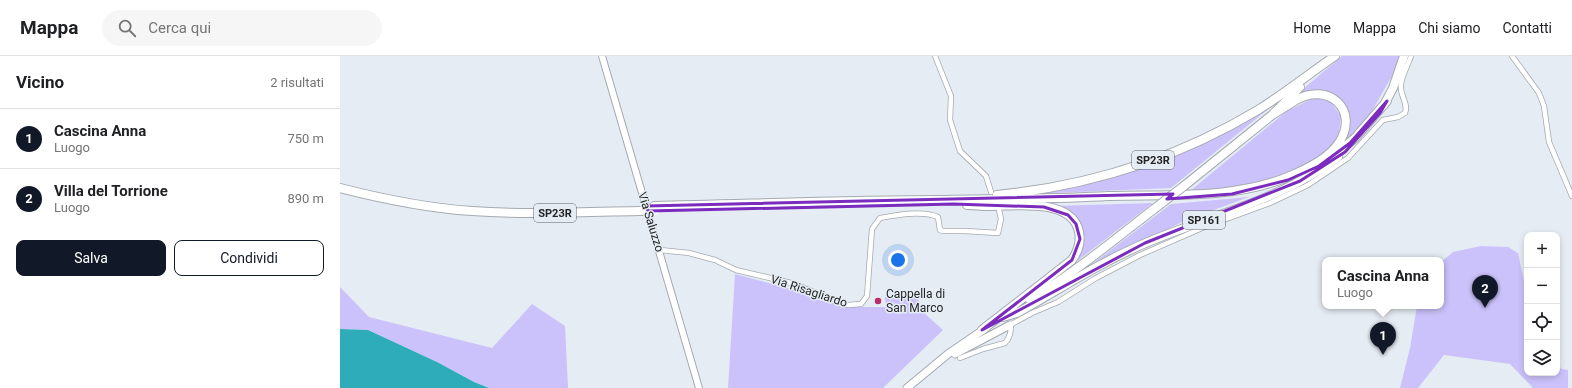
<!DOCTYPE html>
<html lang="it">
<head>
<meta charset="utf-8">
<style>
	body { margin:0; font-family:Roboto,sans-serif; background:#f6f6f6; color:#202124 }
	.controls { position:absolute; right:12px; bottom:12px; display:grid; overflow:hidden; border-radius:8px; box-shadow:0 2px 6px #0003 }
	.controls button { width:36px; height:36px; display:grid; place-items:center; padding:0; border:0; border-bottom:1px solid #e0e0e0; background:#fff; color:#202124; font:20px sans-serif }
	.you { position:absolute; left:558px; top:204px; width:14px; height:14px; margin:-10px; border:3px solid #fff; border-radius:50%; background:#1a73e8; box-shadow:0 0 0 6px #1a73e833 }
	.badge { display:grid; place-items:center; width:26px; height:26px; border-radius:50%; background:#111827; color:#fff; font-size:13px; font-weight:700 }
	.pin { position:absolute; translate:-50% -33px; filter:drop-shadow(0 1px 2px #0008) }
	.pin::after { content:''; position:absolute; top:21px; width:14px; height:12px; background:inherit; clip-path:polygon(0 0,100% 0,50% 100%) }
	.popup { position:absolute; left:982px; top:201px; width:122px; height:52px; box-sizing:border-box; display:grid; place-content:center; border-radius:8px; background:#fff; filter:drop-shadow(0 1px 3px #0005); font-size:13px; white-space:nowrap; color:#757577 }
	.popup b { font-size:15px; color:#202124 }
	.popup::after { content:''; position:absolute; left:50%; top:100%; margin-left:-8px; border:8px solid transparent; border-top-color:#fff }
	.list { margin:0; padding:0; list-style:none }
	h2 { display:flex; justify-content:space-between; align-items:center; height:52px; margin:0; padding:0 16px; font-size:17px }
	h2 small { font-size:13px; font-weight:400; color:#757577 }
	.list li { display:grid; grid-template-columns:26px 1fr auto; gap:12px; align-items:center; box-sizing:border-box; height:60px; padding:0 16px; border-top:1px solid #e0e0e0 }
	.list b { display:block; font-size:15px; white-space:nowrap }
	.list p { margin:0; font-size:13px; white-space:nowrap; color:#757577 }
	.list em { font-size:13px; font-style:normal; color:#757577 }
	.actions { display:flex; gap:8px; padding:12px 16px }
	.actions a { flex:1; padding:9px 0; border:1px solid #111827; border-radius:8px; text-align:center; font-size:14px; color:#111827 }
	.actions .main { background:#111827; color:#fff }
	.icon { flex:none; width:22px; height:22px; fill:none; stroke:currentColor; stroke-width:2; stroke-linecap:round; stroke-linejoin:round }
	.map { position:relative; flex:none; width:1232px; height:332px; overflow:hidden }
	header { display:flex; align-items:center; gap:24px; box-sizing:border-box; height:56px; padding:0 20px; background:#fff; border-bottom:1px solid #e0e0e0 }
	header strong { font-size:19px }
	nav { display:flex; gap:22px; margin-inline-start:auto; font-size:14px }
	.search { width:280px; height:36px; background:#f6f6f6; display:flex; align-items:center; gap:10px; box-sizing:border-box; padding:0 14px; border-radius:22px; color:#757577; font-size:15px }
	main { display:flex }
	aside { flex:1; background:#fff }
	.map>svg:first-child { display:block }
</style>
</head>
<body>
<header>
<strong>Mappa</strong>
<div class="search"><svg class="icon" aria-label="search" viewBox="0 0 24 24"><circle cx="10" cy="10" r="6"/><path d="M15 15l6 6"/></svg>Cerca qui</div>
<nav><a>Home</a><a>Mappa</a><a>Chi siamo</a><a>Contatti</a></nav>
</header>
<main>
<aside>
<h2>Vicino<small>2 risultati</small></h2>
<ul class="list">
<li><span class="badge">1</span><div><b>Cascina Anna</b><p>Luogo</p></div><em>750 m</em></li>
<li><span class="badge">2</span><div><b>Villa del Torrione</b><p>Luogo</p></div><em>890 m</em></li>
</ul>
<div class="actions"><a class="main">Salva</a><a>Condividi</a></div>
</aside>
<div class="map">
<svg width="1232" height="332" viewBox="0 0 1232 332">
	<rect width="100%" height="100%" fill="#e6ecf3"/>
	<path fill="#ccc2fb" d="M1002,0H1062L1053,18L1031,57L1002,89L1010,70L1007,52L996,39L977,34L956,39Z
		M943,41L831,132L689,138L723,133L794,115L870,85Z
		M975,41L990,45L1001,60L999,77L990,93L949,118L899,131L850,135L947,55Z
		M909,141L844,165L743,215L831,148Z
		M813,147L724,215L737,202L745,182L740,165L728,156L713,150Z
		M1141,190L1168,191L1178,197L1184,225L1187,227V317H1217V303L1221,313L1228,314V332H1193L1170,308L1104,299L1078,332H1060L1070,292L1077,250H1101V206L1113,196Z
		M395,218L470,238L503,251H546L545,241L564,236L577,240L582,255L603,274L543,332H388Z
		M0,231L29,261L152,292L192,248L225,270L228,332H149L134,326L97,306L28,274L0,273Z"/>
	<path fill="#2eacb9" d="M0,273L28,274L97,306L134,326L149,332H0Z"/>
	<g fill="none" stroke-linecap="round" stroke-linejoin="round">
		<g stroke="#a4aab0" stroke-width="6">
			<path id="street" d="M595,0L611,40L610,64L620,95L646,120L651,136
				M1172,0L1199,37L1204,50L1209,86L1232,140
				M320,194L349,197L375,204L396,214L451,227L508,249L521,248L527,240L532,173L540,162C556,159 582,154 598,161L600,174L603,175H625L658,177L661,163L659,154
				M620,302L643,293L665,287C669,283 672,275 670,269L692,257L718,246L756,222L800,199L862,172L930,147L968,129L1008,102L1043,64L1058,61L1065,57C1069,47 1059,39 1061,28C1062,19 1068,9 1071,0"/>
		</g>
		<g stroke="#a4aab0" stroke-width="8">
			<path id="secondary" d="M262,0L359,332"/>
		</g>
		<g stroke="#a4aab0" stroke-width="9">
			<path id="primary" d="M615,298L670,269
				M567,332L608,298L646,272"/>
		</g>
		<g stroke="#a4aab0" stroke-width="10">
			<path id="highway" d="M1044,49L1053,32L1064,0
				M990,102L1015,82L1047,45
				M844,130L932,59L960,31
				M0,132C43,143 87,152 132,155C187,159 243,156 299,155
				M657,139C749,130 838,102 918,54C945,37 969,18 995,0
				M627,149C634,149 641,150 648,150C674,150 727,142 738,172C742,184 739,194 732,204L642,274
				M314,150C411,148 508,144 605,144C659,143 714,143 769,140C830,138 897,144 955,118C972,110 990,101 1000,85C1019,53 988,26 956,44C948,49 940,54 932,59
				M690,244C734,217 774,184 814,153
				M663,261L677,257C720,233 762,205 808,186C872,159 942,144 998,101"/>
		</g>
		<use href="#street" stroke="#fff" stroke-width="4.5"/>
		<use href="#secondary" stroke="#fff" stroke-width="6"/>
		<use href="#primary" stroke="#fff" stroke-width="7"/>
		<use href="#highway" stroke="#fff" stroke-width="8"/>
		<g stroke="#a4aab0" stroke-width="10" stroke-linecap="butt">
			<path id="highway-bridge" d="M814,153L844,130
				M299,155H315"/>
		</g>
		<use href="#highway-bridge" stroke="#fff" stroke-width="8"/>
	</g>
	<path fill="none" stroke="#7b2cbf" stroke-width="3" stroke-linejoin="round" d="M1047,45L1040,57L1005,96L960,125L805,187L642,274L732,204L740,183L736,168L728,159L704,151L614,148L308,155L306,150L833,138L827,143L892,138L948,124L979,110L1010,87Z"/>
	<circle fill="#b82e6b" stroke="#e6ecf3" stroke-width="1.5" cx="538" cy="245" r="4"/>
	<g text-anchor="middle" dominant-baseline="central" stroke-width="3" stroke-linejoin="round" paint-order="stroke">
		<g fill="#e6ecf3" stroke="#5d6064" stroke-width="1">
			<rect x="792" y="95" width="42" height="18" rx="3"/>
			<rect x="194" y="148" width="42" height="18" rx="3"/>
			<rect x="843" y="155" width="42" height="18" rx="3"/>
		</g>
		<g font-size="11" font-weight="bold" fill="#222426">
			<text x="813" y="104">SP23R</text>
			<text x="215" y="157">SP23R</text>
			<text x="864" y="164">SP161</text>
		</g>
		<g font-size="12" fill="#222426" stroke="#e6ecf3">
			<text transform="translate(311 166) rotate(73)">Via Saluzzo</text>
			<text transform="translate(469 235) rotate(18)">Via Risagliardo</text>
		</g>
		<g font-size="12" fill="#222426" stroke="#e6ecf3" text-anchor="start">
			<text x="546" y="238">Cappella di<tspan x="546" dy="14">San Marco</tspan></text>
		</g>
	</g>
</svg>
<div class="controls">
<button>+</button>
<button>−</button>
<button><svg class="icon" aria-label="locate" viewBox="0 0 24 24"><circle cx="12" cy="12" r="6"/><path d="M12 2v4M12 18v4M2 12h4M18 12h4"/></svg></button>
<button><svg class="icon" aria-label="layers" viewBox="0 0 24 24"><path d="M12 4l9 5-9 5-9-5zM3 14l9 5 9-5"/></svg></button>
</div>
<div class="you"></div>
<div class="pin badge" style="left:1043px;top:299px">1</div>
<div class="popup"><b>Cascina Anna</b>Luogo</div>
<div class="pin badge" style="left:1145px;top:252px">2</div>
</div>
</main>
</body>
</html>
